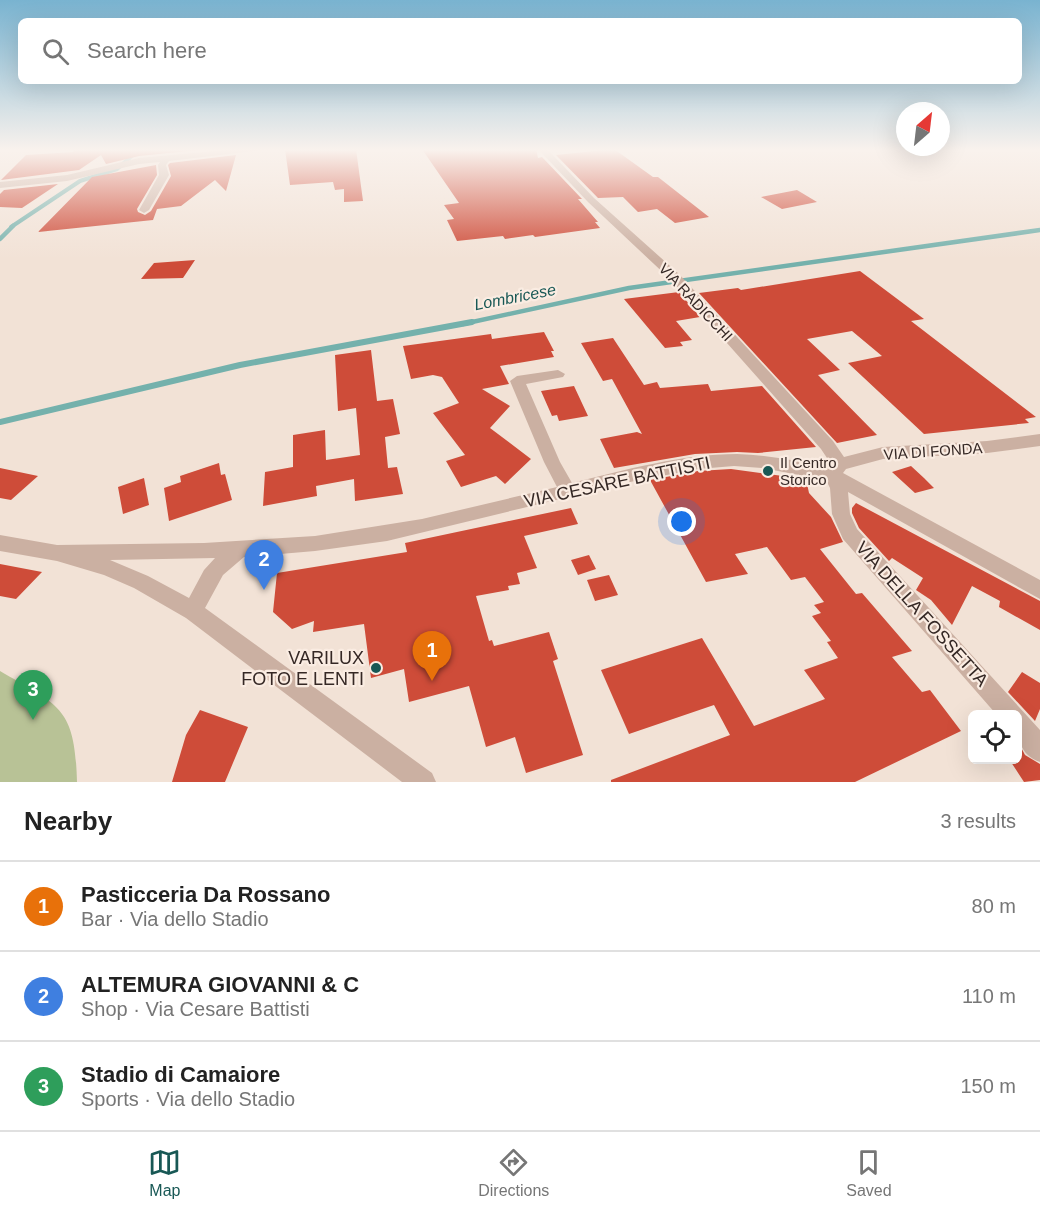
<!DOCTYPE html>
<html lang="en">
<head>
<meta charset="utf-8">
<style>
	body { margin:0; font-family:Helvetica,sans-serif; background:#f6f6f6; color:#222 }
	.controls { position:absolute; right:18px; bottom:18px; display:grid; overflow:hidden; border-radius:9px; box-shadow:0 6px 24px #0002 }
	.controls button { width:54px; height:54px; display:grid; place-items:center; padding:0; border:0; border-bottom:2px solid #e0e0e0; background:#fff; color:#222; font:30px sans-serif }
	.compass { position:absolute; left:896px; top:102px; width:54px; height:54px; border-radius:50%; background:#fff; box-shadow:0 6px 24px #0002; rotate:28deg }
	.you { position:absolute; left:682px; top:522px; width:21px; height:21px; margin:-15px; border:4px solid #fff; border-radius:50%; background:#1a73e8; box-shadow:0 0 0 9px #1a73e833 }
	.badge { display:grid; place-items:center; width:39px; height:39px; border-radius:50%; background:#185855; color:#fff; font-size:20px; font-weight:700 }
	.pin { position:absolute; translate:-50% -50px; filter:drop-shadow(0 2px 3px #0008) }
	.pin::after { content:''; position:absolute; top:32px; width:21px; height:18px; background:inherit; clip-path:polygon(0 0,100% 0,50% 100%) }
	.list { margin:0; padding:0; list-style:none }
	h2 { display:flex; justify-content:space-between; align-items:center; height:78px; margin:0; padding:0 24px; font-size:26px }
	h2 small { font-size:20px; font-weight:400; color:#767676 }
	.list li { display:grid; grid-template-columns:39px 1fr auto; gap:18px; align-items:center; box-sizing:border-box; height:90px; padding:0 24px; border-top:2px solid #e0e0e0 }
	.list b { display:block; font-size:22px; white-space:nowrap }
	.list p { margin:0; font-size:20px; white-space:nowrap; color:#767676 }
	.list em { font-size:20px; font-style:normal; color:#767676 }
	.icon { flex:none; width:33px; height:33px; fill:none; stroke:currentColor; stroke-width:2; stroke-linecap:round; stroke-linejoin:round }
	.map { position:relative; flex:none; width:1040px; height:782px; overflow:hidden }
	.search { position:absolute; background:#fff; box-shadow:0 6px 24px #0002; left:18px; right:18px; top:18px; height:66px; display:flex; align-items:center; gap:15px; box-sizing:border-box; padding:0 21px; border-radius:9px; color:#767676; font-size:22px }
	.sheet { height:348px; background:#fff }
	nav { display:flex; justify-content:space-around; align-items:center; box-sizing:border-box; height:84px; border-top:2px solid #e0e0e0; background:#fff; font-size:16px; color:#767676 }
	nav a { display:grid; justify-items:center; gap:3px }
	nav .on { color:#185855 }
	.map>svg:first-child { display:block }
</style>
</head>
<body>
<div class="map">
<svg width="1040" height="782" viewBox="0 0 1040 782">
	<rect width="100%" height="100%" fill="#f2e2d6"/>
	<path fill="#b8c296" d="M0,671C60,706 75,707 77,782H0Z"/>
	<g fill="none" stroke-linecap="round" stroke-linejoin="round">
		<path stroke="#74b1ac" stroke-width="4" d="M11,227L80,181L117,169L134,154"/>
		<path stroke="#74b1ac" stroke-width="4.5" d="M0,239L13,226
			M463,324L629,288L1040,230"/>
		<path stroke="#74b1ac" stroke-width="6" d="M0,422L240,365L472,322"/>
	</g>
	<path fill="#ce4c39" d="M75,149H208L139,156L106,164L101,155L79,170L1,180L26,155L73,152Z
		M285,149H356L363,201L344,202V189L335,190L333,182L290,185Z
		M422,149H536L538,158L542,157L582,199H578L598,222H595L600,228L535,237L533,235L505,239L503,236L457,241L447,220L454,219L444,205L459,203Z
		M614,149L653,177H658L709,217L675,223L657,209L638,212L623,197L598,198L556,155Z
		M236,155L226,191L215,180L181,206L157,209L153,220L38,232L92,177L156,165L157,175L137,209L138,212L145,215L151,211L171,176L168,165L170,163Z
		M58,184L22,208L0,207V194L4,190Z
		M797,190L817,202L782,209L761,197Z
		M195,260L183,278L141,279L154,263Z
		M860,271L924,319L911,321L1036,417L1025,419L1029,423L924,434L848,363L882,356L852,331L807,339L840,370L818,375L877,435L837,443L699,293L738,288L741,290Z
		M679,292L700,317L676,321L692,340L680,342L683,346L665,348L624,299Z
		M544,332L554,351H551L554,357L500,366L509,384L482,389L510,406L490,428L531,459L505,484L496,476L461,487L446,461L465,455L433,413L459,403L442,377L433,375L411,379L403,346L491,334L492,339Z
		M613,338L644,385L657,382L660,388L708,384L711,391L762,386L816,447L758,453L737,452L695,454L614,468L600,439L637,432L642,434L612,379L603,381L581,343Z
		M371,350L377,401L393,399L400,434L385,437L388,468L397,467L403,494L355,501L354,479L316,486L317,496L263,506L265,472L293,467V435L325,430L326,460L360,455L356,408L338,411L335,355Z
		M574,386L588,416L559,421L557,415L552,416L541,391Z
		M219,463L221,475L225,474L232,500L169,521L164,488L181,482L180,476Z
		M911,466L924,478L934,488L915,493L892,472Z
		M0,468L38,476L11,500L0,498Z
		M731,469L806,479L809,493L831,517L843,542L820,549L856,594L862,593L912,651L892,657L922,692L930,690L961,731L855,782H611V780L730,735L714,705L629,734L601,670L702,638L754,726L825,699L804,670L838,658L827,642L831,641L812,616L821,613L814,605L824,602L805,577L791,580L767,547L735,554L748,574L706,582L650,480L698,471Z
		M144,478L149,505L123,514L118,487Z
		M856,503L1040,601V630L999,607L1000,601L972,586L952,625L931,600L916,590L923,578L892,558L889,561L859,528L852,513V508Z
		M571,508L578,524L524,536L537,568L517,573L520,584L508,586L509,590L476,596L489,641L492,640L494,646L549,632L558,659L553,661L583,755L526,773L515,737L486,747L469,686L409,702L404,669L371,678L364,624L313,632L314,621L292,629L273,612L277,573L407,552L405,543Z
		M589,555L596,569L578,575L571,560Z
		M0,564L42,572L16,599L0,596Z
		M609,575L618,595L595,601L587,580Z
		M1022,672L1040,683V709L1035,721L1008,692Z
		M200,710L248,727L225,782H172L186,735Z
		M1017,740L1025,755L1040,764V780L1024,782L1009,759H1017Z"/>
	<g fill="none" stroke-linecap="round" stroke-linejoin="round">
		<path fill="#cbb0a2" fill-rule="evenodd" d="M237,149H272L169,161L166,165L169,175L149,210L144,213L139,210L159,175L158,165L160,162L139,164L67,181L0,188V182L67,175L139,158Z
			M538,149H547L594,198L679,274L833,441L844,457L883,447L987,441L1040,434V446L987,453L883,459L846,469L843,473L1040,580V599L848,492L850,514L857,529L1040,730V762C1017,753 1018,736 1018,714H996L843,539L832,514L830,488L826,480L762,468L734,466L698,469L630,482L387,541L315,551L244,557L223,575L205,608L432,773L436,782H402L186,618L134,588L104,575L57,561L0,551V535L57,545L204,543L315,536L422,519L557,487L544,462L510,381L517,376L558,370L565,374L563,377L526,384L560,462L572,483C625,470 682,454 737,454C768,455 798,461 828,468L831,464L821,449L671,280L588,202ZM215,558L204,570L189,598L148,576L110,560Z
			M894,149H905L898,153Z"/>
	</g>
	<linearGradient id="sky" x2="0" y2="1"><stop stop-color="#79b3d0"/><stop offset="0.58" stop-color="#f9f2ed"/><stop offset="1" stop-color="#f9f2ed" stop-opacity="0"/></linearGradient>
	<rect width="1040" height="259" fill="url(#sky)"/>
	<g fill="#185855" stroke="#faece2" stroke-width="2">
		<circle cx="768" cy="471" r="6"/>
		<circle cx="376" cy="668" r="6"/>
	</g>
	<g text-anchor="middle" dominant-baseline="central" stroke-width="4.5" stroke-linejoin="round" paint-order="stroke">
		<g font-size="15" fill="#352825" stroke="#faece2">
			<text transform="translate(696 302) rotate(47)">VIA RADICCHI</text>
			<text transform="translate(933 451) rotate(-4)">VIA DI FONDA</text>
		</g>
		<g font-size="15" fill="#352825" stroke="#faece2" text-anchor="start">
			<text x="780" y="462">Il Centro<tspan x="780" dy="17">Storico</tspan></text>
		</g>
		<g font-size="16" font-style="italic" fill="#185855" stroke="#faece2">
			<text transform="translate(515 297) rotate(-11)">Lombricese</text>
		</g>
		<g font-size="18" fill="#352825" stroke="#faece2">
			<text transform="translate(617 482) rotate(-12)">VIA CESARE BATTISTI</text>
			<text transform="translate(922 614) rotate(48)">VIA DELLA FOSSETTA</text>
		</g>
		<g font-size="18" fill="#352825" stroke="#faece2" text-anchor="end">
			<text x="364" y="658">VARILUX<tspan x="364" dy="21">FOTO E LENTI</tspan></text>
		</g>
	</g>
</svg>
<div class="controls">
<button><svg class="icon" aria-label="locate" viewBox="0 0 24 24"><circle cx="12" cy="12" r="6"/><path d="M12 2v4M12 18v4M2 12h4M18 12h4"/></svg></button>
</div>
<svg class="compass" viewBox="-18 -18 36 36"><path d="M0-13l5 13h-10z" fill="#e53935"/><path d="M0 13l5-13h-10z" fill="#767676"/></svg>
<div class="you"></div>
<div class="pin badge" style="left:432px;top:681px;background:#e8710a">1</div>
<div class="pin badge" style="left:264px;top:590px;background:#3f7fe0">2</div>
<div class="pin badge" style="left:33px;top:720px;background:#2e9e5b">3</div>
<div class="search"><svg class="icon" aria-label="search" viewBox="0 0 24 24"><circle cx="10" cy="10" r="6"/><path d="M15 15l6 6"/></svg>Search here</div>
</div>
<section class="sheet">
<h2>Nearby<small>3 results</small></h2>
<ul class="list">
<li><span class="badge" style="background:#e8710a">1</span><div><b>Pasticceria Da Rossano</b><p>Bar · Via dello Stadio</p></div><em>80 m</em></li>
<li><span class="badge" style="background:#3f7fe0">2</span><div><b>ALTEMURA GIOVANNI &amp; C</b><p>Shop · Via Cesare Battisti</p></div><em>110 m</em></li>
<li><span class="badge" style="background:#2e9e5b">3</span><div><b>Stadio di Camaiore</b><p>Sports · Via dello Stadio</p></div><em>150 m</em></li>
</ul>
</section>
<nav>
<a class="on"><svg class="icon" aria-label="map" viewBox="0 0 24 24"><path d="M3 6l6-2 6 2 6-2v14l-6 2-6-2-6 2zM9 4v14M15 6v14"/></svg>Map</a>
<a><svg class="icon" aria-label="directions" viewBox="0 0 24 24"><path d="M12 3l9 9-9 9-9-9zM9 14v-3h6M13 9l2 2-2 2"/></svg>Directions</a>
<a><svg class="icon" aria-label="saved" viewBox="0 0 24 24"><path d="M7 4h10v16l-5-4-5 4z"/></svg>Saved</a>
</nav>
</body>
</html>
